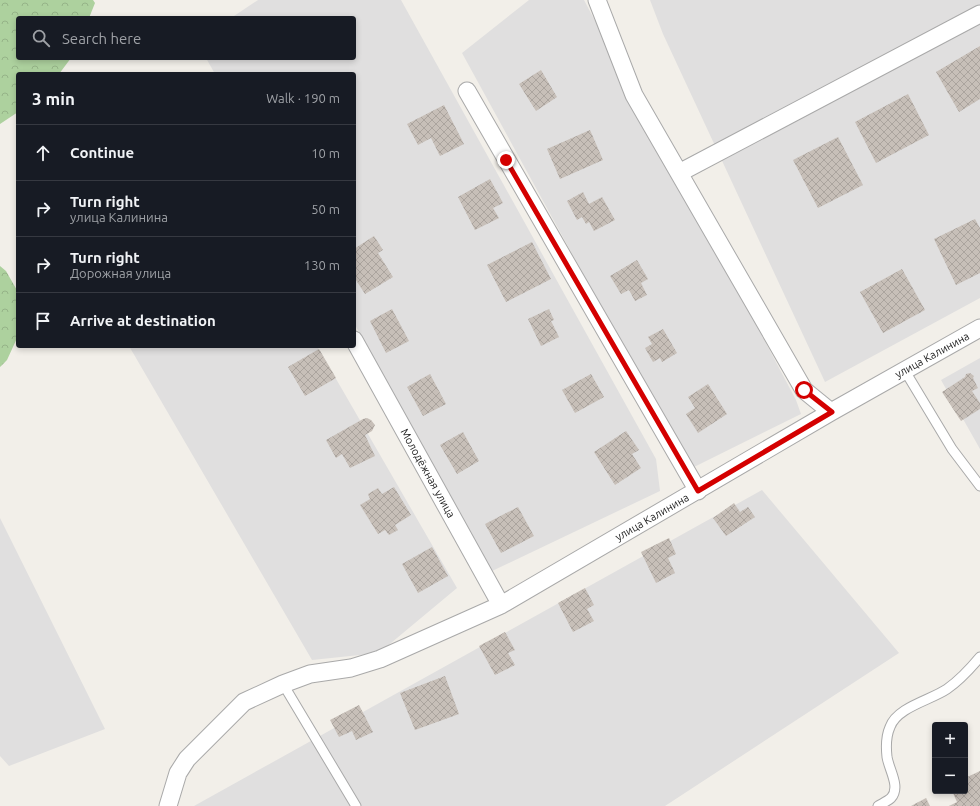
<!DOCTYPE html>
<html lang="en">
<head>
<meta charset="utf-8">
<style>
	body { margin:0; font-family:Ubuntu,sans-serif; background:#242831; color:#f1f3f6 }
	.controls { position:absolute; right:12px; bottom:12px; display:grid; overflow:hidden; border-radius:4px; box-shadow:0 2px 6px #0003 }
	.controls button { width:36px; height:36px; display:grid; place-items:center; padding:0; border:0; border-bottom:1px solid #363941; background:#171b24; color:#f1f3f6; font:20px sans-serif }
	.stop { position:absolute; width:12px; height:12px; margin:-9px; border:3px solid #d40000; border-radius:50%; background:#fff }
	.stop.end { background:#d40000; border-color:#fff; box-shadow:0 1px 4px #0008 }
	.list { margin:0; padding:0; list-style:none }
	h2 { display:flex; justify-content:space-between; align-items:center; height:52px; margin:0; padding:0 16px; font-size:17px }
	h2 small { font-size:13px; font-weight:400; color:#9ea1a6 }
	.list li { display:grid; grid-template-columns:26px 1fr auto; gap:12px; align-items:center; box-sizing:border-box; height:56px; padding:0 16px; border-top:1px solid #363941 }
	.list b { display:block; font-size:15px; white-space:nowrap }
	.list p { margin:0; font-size:13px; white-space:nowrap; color:#9ea1a6 }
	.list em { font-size:13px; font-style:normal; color:#9ea1a6 }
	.icon { flex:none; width:22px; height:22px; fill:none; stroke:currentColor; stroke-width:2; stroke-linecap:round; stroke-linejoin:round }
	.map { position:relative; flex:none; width:980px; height:806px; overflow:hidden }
	.search { position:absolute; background:#171b24; box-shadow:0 2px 6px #0003; left:16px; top:16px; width:340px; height:44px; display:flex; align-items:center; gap:10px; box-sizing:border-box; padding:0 14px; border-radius:4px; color:#9ea1a6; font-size:15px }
	.panel { position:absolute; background:#171b24; box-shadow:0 2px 6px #0003; left:16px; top:72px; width:340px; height:276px; border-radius:4px }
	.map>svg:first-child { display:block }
</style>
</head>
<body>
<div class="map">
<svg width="980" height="806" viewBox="0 0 980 806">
	<defs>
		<pattern id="forest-crowns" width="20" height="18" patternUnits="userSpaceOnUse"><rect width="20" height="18" fill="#add19e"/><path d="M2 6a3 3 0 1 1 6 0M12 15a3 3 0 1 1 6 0" fill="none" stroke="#95b388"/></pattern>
		<pattern id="building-cross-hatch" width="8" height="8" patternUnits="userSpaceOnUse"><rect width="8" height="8" fill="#c7bfb8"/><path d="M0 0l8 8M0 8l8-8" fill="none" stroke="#aba49e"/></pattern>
	</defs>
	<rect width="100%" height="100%" fill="#f2efe9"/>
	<path fill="#e0dfdf" d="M258,0H401L656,459L660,491L492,571L354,323V74H215L206,58H354V18H231Z
		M529,0H584L796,400L801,414L690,469L462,53Z
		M650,0H980V298L825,382L663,34Z
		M129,346H317L457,588L379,653L312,660Z
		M980,358V449L941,380Z
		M762,490L899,653L665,806H194Z
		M0,518L105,729L9,766L0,756Z"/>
	<path fill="url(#forest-crowns)" d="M0,0H93L95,3L89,18H18V58H71L59,74H18V112L0,124Z
		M0,266L6,271L18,292V336L7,360L0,367Z"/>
	<path fill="url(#building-cross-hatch)" d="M980,46V99L959,112L936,72Z
		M541,70L557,97L536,111L519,84Z
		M908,94L929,135L876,163L855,122Z
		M444,105L464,144L440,156L431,138L418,145L407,124Z
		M590,130L603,160L560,179L547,149Z
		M838,137L863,185L818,208L793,160Z
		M490,179L503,203L493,208L499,218L475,230L458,197Z
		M583,192L589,204L602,197L615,220L594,231L589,222L586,224L582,217L577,220L567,201Z
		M975,219L980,228V273L956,285L934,239Z
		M374,236L383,250L378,253L393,277L365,294L354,277V249Z
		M532,242L551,279L506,302L487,265Z
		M637,260L648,279L641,283L647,295L635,301L629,290L621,294L610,276Z
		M902,269L925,310L883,333L860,292Z
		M392,309L409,341L386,353L370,321Z
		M549,309L554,320L551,321L559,337L541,346L528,319Z
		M663,329L677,353L662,362L660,358L653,362L645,348L652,344L648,337Z
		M319,349L336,378L305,396L288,367Z
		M970,373L974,376L973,378L978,388L972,391L980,403V409L961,421L942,392L965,377L966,374Z
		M430,374L446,404L423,416L407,387Z
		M591,374L604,397L575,413L562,390Z
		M708,384L727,414L698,433L686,414L695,408L688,397Z
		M367,418L371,420L375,425L372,431L365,435L375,456L350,468L342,454L336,458L326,440L363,419Z
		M626,431L639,450L632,454L641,468L615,485L594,452Z
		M463,432L479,461L457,474L440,445Z
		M394,487L411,515L395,525L398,530L389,535L385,530L378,534L360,505L370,499L368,494L378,488L382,494Z
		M734,503L740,512L748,507L755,517L726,536L713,518Z
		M518,507L534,536L501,553L485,524Z
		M669,538L676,554L668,558L675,573L656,583L641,552Z
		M432,547L448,576L418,593L402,564Z
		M585,588L594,605L587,609L594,621L573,632L558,603Z
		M505,632L515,650L508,653L515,665L495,675L479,646Z
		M445,676L459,714L415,730L400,693Z
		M359,705L373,732L356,740L352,731L339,737L330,720Z
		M980,771V806H949L957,802L952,791H965V778Z
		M926,798L930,806H911Z"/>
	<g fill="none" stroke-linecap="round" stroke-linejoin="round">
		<g stroke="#a9a9a9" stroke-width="11">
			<path id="service" d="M905,371L952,449L980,486
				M283,684L356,806
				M878,806C881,804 888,801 891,798C901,787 889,770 887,757C886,748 886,736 890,727C897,707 931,700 947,689C960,680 970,669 980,657"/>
		</g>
		<g stroke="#a9a9a9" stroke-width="19">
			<path id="minor" d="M597,0L634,95L804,390L831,412
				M467,91L698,491
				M679,173L980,14
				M354,340L501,605
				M168,806L178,773L187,759L244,702L283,684L310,674L351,668L380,659L501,605L831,412L980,328"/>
		</g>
		<use href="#service" stroke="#fff" stroke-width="9"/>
		<use href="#minor" stroke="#fff" stroke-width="17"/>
	</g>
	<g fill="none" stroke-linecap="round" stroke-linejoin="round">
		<path stroke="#d40000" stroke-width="5" d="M506,160L698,491L832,412L804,390"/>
	</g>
	<g text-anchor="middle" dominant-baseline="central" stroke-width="3.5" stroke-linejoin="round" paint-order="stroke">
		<g font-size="11" fill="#222" stroke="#fff">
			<text transform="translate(932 355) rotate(-29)">улица Калинина</text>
			<text transform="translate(428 473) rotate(61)">Молодёжная улица</text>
			<text transform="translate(652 517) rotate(-30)">улица Калинина</text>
		</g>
	</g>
</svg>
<div class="controls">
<button>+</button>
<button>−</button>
</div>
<div class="stop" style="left:804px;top:390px"></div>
<div class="stop end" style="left:506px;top:160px"></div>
<div class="search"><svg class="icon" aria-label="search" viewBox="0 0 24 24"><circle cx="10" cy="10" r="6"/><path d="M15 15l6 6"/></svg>Search here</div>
<section class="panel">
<h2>3 min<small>Walk · 190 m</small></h2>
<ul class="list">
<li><svg class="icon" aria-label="ahead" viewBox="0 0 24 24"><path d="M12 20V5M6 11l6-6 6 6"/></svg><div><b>Continue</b></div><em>10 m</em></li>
<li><svg class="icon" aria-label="right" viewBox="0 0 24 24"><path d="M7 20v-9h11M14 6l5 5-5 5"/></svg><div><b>Turn right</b><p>улица Калинина</p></div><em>50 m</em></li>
<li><svg class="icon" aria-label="right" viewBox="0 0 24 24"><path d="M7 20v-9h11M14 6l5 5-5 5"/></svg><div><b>Turn right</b><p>Дорожная улица</p></div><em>130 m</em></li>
<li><svg class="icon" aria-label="arrive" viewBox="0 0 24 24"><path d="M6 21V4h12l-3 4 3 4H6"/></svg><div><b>Arrive at destination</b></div></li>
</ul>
</section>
</div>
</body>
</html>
